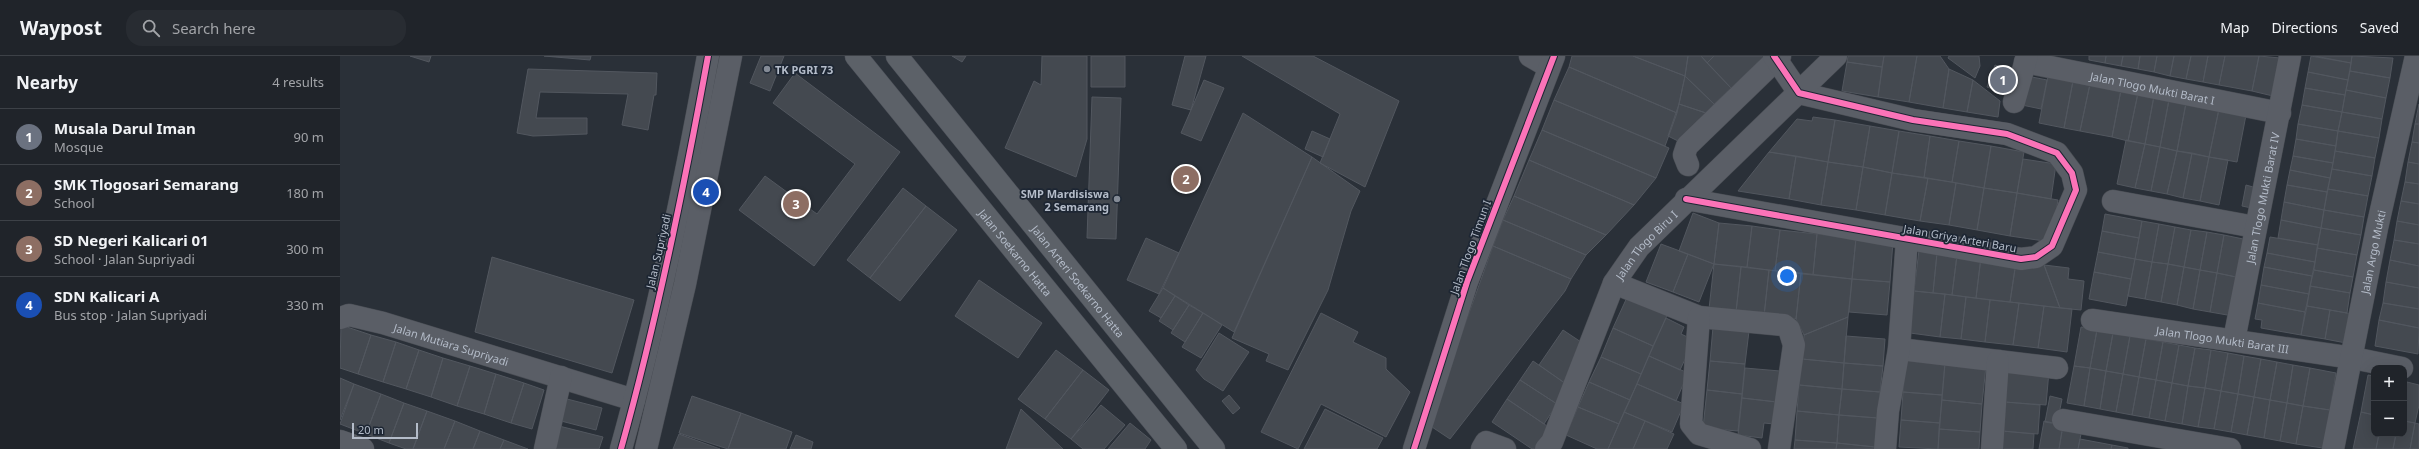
<!DOCTYPE html>
<html lang="en">
<head>
<meta charset="utf-8">
<style>
	body { margin:0; font-family:"Noto Sans",sans-serif; background:#282c32; color:#f1f3f6 }
	.controls { position:absolute; right:12px; bottom:12px; display:grid; overflow:hidden; border-radius:8px; box-shadow:0 4px 16px #0002 }
	.controls button { width:36px; height:36px; display:grid; place-items:center; padding:0; border:0; border-bottom:1px solid #3d4147; background:#20242a; color:#f1f3f6; font:20px sans-serif }
	.scale { position:absolute; left:12px; bottom:10px; width:66px; box-sizing:border-box; padding-left:4px; border:2px solid #b4bcc9; border-top:0; font-size:11px; line-height:14px; white-space:nowrap; color:#b4bcc9; -webkit-text-stroke:3px #1d2633; paint-order:stroke }
	.you { position:absolute; left:1447px; top:220px; width:14px; height:14px; margin:-10px; border:3px solid #fff; border-radius:50%; background:#1a73e8; box-shadow:0 0 0 6px #1a73e833 }
	.badge { display:grid; place-items:center; width:26px; height:26px; border-radius:50%; background:#848b96; color:#fff; font-size:13px; font-weight:700 }
	.pin { position:absolute; translate:-50% -50%; border:2px solid #fff; box-shadow:0 1px 4px #0006 }
	.list { margin:0; padding:0; list-style:none }
	h2 { display:flex; justify-content:space-between; align-items:center; height:52px; margin:0; padding:0 16px; font-size:17px }
	h2 small { font-size:13px; font-weight:400; color:#a2a4a8 }
	.list li { display:grid; grid-template-columns:26px 1fr auto; gap:12px; align-items:center; box-sizing:border-box; height:56px; padding:0 16px; border-top:1px solid #3d4147 }
	.list b { display:block; font-size:15px; white-space:nowrap }
	.list p { margin:0; font-size:13px; white-space:nowrap; color:#a2a4a8 }
	.list em { font-size:13px; font-style:normal; color:#a2a4a8 }
	.icon { flex:none; width:22px; height:22px; fill:none; stroke:currentColor; stroke-width:2; stroke-linecap:round; stroke-linejoin:round }
	.map { position:relative; flex:none; width:2079px; height:393px; overflow:hidden }
	header { display:flex; align-items:center; gap:24px; box-sizing:border-box; height:56px; padding:0 20px; background:#20242a; border-bottom:1px solid #3d4147 }
	header strong { font-size:19px }
	nav { display:flex; gap:22px; margin-inline-start:auto; font-size:14px }
	.search { width:280px; height:36px; background:#282c32; display:flex; align-items:center; gap:10px; box-sizing:border-box; padding:0 14px; border-radius:16px; color:#a2a4a8; font-size:15px }
	main { display:flex }
	aside { flex:1; background:#20242a }
	.map>svg:first-child { display:block }
</style>
</head>
<body>
<header>
<strong>Waypost</strong>
<div class="search"><svg class="icon" aria-label="search" viewBox="0 0 24 24"><circle cx="10" cy="10" r="6"/><path d="M15 15l6 6"/></svg>Search here</div>
<nav><a>Map</a><a>Directions</a><a>Saved</a></nav>
</header>
<main>
<aside>
<h2>Nearby<small>4 results</small></h2>
<ul class="list">
<li><span class="badge" style="background:#6b7280">1</span><div><b>Musala Darul Iman</b><p>Mosque</p></div><em>90 m</em></li>
<li><span class="badge" style="background:#8d6e63">2</span><div><b>SMK Tlogosari Semarang</b><p>School</p></div><em>180 m</em></li>
<li><span class="badge" style="background:#8d6e63">3</span><div><b>SD Negeri Kalicari 01</b><p>School · Jalan Supriyadi</p></div><em>300 m</em></li>
<li><span class="badge" style="background:#1a4fb4">4</span><div><b>SDN Kalicari A</b><p>Bus stop · Jalan Supriyadi</p></div><em>330 m</em></li>
</ul>
</aside>
<div class="map">
<svg width="2079" height="393" viewBox="0 0 2079 393">
	<rect width="100%" height="100%" fill="#2a3038"/>
	<path fill="#444950" stroke="#52575f" d="M70,0H91L89,6Z
		M204,0H251L250,4Z
		M421,0H444L430,35L410,27Z
		M612,0H626L622,6Z
		M702,0H747V83L736,121L665,92L694,25L701,29Z
		M751,0H785V31H751Z
		M845,0H866L851,54L832,49Z
		M902,0H973L1059,45L1025,131L980,107L1000,58Z
		M1232,0H1293L1345,20L1337,57L1229,11Z
		M1293,0H1348L1345,20Z
		M1348,0H1361L1391,32L1374,48L1345,20Z
		M1361,0H1374L1367,7Z
		M1374,0H1424L1391,32L1367,7Z
		M1508,0H1544L1542,11L1507,6Z
		M1544,0H1577L1569,46L1538,41Z
		M1577,0H1600L1609,13L1603,52L1569,46Z
		M1609,0H1639L1640,10L1635,22L1608,2Z
		M1749,0H1766L1765,7L1749,4Z
		M1766,0H1783L1781,10L1765,7Z
		M1783,0H1800L1798,13L1781,10Z
		M1800,0H1817L1814,16L1798,13Z
		M1817,0H1834L1830,20L1814,16Z
		M1834,0H1851L1846,23L1830,20Z
		M1851,0H1868L1863,26L1846,23Z
		M1868,0H1885L1879,29L1863,26Z
		M1885,0H1919L1912,35L1879,29Z
		M1919,0L1940,2L1933,40L1912,35Z
		M1971,0L2011,7L2008,24L1968,16Z
		M1975,0H2012L2011,7Z
		M2012,0L2053,2L2050,22L2010,15Z
		M1507,6L1542,11L1538,41L1502,35Z
		M1655,9L1679,17L1671,40L1647,31Z
		M1229,11L1337,57L1325,90L1214,44Z
		M188,13L317,17L316,39H314L308,74L282,69L288,38L200,36L196,62H247V78L193,80L177,77Z
		M1609,13L1633,24L1627,56L1603,52Z
		M2010,15L2050,22L2046,42L2006,34Z
		M1968,16L2008,24L2005,39L1965,32Z
		M455,17L560,96L474,210L399,154L425,120L477,158L515,108L433,47Z
		M1345,20L1374,48L1366,57L1339,48Z
		M1687,20L1707,24L1701,53L1682,49Z
		M1708,20L1733,25L1724,72L1699,67Z
		M864,24L884,32L861,85L841,77Z
		M1633,24L1660,45L1658,61L1627,56Z
		M1733,25L1750,28L1740,75L1724,72Z
		M1750,28L1781,34L1772,81L1740,75Z
		M1965,32L2005,39L2002,56L1962,49Z
		M1781,34L1798,37L1788,85L1772,81Z
		M2006,34L2046,42L2042,63L2002,56Z
		M1798,37L1814,40L1805,88L1788,85Z
		M1814,40L1829,44L1820,91L1805,88Z
		M752,41L781,42L776,183L747,182Z
		M1214,44L1329,92L1316,122L1202,74Z
		M1829,44L1846,47L1837,95L1820,91Z
		M1846,47L1879,53L1869,101L1837,95Z
		M1339,48L1366,57L1340,86L1328,80Z
		M2079,48V68H2075Z
		M1962,49L2002,56L1998,75L1958,68Z
		M1879,53L1906,59L1897,106L1869,101Z
		M2002,56L2042,63L2039,82L1998,75Z
		M903,57L972,101L894,276L823,232Z
		M1473,61L1495,64L1488,106L1429,96L1457,63L1472,65Z
		M1495,64L1530,70L1523,111L1488,106Z
		M1958,68L1998,75L1996,90L1956,83Z
		M2075,68H2079V87L2072,86Z
		M1530,70L1559,75L1552,117L1523,111Z
		M1202,74L1316,122L1294,149L1189,104Z
		M972,75L990,83L983,101L965,93Z
		M1559,75L1590,80L1584,122L1552,117Z
		M1998,75L2039,82L2035,102L1995,95Z
		M1590,80L1619,85L1612,126L1584,122Z
		M1956,83L1996,90L1993,107L1953,100Z
		M1786,84L1805,88L1795,132L1777,128Z
		M1619,85L1651,90L1644,132L1612,126Z
		M2072,86L2079,87V108L2068,106Z
		M1805,88L1820,91L1811,135L1795,132Z
		M1651,90L1684,96L1677,137L1644,132Z
		M1820,91L1837,95L1827,138L1811,135Z
		M1837,95L1852,97L1843,142L1827,138Z
		M1995,95L2035,102L2032,120L1992,113Z
		M1429,96L1456,100L1449,143L1398,135Z
		M1852,97L1869,101L1860,145L1843,142Z
		M1456,100L1488,106L1481,149L1449,143Z
		M1953,100L1993,107L1990,122L1950,114Z
		M972,101L1020,135L1011,155L988,234L948,314L926,305L929,298L892,282Z
		M1869,101L1888,104L1879,149L1860,145Z
		M1683,103L1716,108L1711,143L1677,137Z
		M1189,104L1294,149L1266,179L1174,140Z
		M1488,106L1523,111L1516,154L1481,149Z
		M2068,106L2079,108V128L2065,126Z
		M1523,111L1552,117L1545,159L1516,154Z
		M1992,113L2032,120L2028,140L1988,133Z
		M1950,114L1990,122L1987,136L1947,129Z
		M1552,117L1588,122L1580,165L1545,159Z
		M1588,122L1616,127L1609,169L1580,165Z
		M2065,126L2079,128V148L2061,145Z
		M1616,127L1644,132L1637,174L1609,169Z
		M1906,129L1920,133L1916,153L1902,150Z
		M1947,129L1987,136L1984,154L1944,146Z
		M563,132L586,150L530,222L507,204Z
		M1644,132L1677,137L1670,180L1637,174Z
		M1988,133L2028,140L2024,161L1984,154Z
		M1677,137L1718,144L1711,186L1670,180Z
		M1174,140L1252,173L1266,179L1246,199L1163,164Z
		M2061,145L2079,148V169L2057,165Z
		M1944,146L1984,154L1981,172L1941,164Z
		M586,150L617,174L560,245L530,222Z
		M1984,154L2024,161L2021,179L1981,172Z
		M1353,157L1379,167L1374,208L1339,195Z
		M1765,158L1802,165L1799,182L1762,175Z
		M1163,164L1246,199L1231,223L1153,190Z
		M1941,164L1981,172L1978,189L1938,182Z
		M1802,165L1819,168L1812,206L1795,203Z
		M2057,165L2079,169V188L2054,184Z
		M1379,167L1412,170L1407,211L1374,208Z
		M1819,168L1835,171L1828,208L1812,206Z
		M1412,170L1440,174L1435,215L1407,211Z
		M1835,171L1851,174L1844,211L1828,208Z
		M1981,172L2021,179L2017,199L1977,192Z
		M1440,174L1477,178L1473,219L1435,215Z
		M1851,174L1867,176L1860,214L1844,211Z
		M1762,175L1799,182L1795,203L1758,196Z
		M1867,176L1884,179L1877,217L1860,214Z
		M1477,178L1516,182L1512,223L1473,219Z
		M1884,179L1908,184L1901,222L1877,217Z
		M1930,181L1978,189L1975,206L1927,197Z
		M806,182L839,197L819,238L787,224Z
		M1516,182L1553,185L1550,226L1512,223Z
		M2054,184L2079,188V210L2050,204Z
		M1321,188L1348,198L1333,236L1306,226Z
		M1153,190L1231,223L1225,235L1110,383L1089,369Z
		M1977,192L2017,199L2013,221L1974,214Z
		M1579,194L1597,197L1593,237L1574,235Z
		M1758,196L1795,203L1791,223L1754,216Z
		M1597,197L1617,199L1612,239L1593,237Z
		M1927,197L1975,206L1972,220L1924,211Z
		M1348,198L1374,208L1359,246L1333,236Z
		M1617,199L1641,201L1636,242L1612,239Z
		M152,201L294,244L272,317L135,276Z
		M1641,201L1676,206L1670,246L1636,242Z
		M1795,203L1812,206L1805,243L1788,240Z
		M2050,204L2079,210V232L2046,226Z
		M1676,206L1704,209L1720,252L1670,246Z
		M1812,206L1828,208L1821,246L1805,243Z
		M1374,208L1401,211L1396,256L1369,253Z
		M1828,208L1844,211L1837,249L1821,246Z
		M1704,209L1729,212L1728,223L1744,225L1741,254L1720,252Z
		M1401,211L1429,214L1424,260L1396,256Z
		M1844,211L1860,214L1853,253L1837,249Z
		M1924,211L1972,220L1969,238L1921,229Z
		M1429,214L1461,217L1456,263L1424,260Z
		M1860,214L1877,217L1870,256L1853,253Z
		M1974,214L2013,221L2010,237L1970,230Z
		M1754,216L1791,223L1786,250L1749,243Z
		M1461,217L1512,223L1508,261L1464,279L1456,263Z
		M1877,217L1901,222L1893,260L1870,256Z
		M1512,223L1550,226L1547,259L1509,256Z
		M639,224L702,267L678,302L615,260Z
		M2046,226L2079,232V253L2043,247Z
		M1921,229L1969,238L1965,256L1918,247Z
		M1970,230L2010,237L2007,257L1967,250Z
		M823,232L835,240L821,262L809,255Z
		M1574,235L1605,238L1600,281L1570,277Z
		M1289,237L1329,255L1313,290L1273,272Z
		M1605,238L1626,241L1621,283L1600,281Z
		M835,240L849,249L833,274L819,265Z
		M1626,241L1650,244L1645,286L1621,283Z
		M1650,244L1679,247L1673,289L1645,286Z
		M1679,247L1704,250L1698,292L1673,289Z
		M1918,247L1965,256L1961,279L1921,272L1922,264L1915,263Z
		M2043,247L2079,253V272L2039,264Z
		M849,249L863,257L845,286L831,277Z
		M1704,250L1732,253L1727,296L1698,292Z
		M1967,250L1990,254L1985,283L1961,279Z
		M1990,254L2012,258L2006,287L1985,283Z
		M863,257L882,269L861,302L842,291Z
		M981,257L1018,276L1013,286L1046,302V313L1070,336L1046,381L981,348L958,393L921,376Z
		M1508,261L1504,307L1462,303L1464,279Z
		M1326,262L1344,271L1341,278L1354,284L1340,314L1309,300Z
		M2039,264L2079,272L2078,298L2035,290Z
		M1,269L31,279L18,318L0,312Z
		M1373,271L1409,275L1405,308L1370,305Z
		M1741,271L1757,274L1750,312L1734,310Z
		M1273,272L1313,290L1301,318L1261,301Z
		M1223,274L1247,290L1229,330L1199,309Z
		M1757,274L1773,277L1766,315L1750,312Z
		M879,277L909,296L883,335L864,323L856,314Z
		M1773,277L1790,280L1783,318L1766,315Z
		M31,279L56,286L43,326L18,318Z
		M1506,280L1545,283L1543,310L1504,307Z
		M1790,280L1806,283L1799,321L1783,318Z
		M1806,283L1823,286L1816,324L1799,321Z
		M56,286L79,294L66,333L43,326Z
		M1823,286L1839,289L1832,327L1816,324Z
		M1839,289L1855,292L1848,330L1832,327Z
		M1855,292L1871,294L1865,332L1848,330Z
		M79,294L103,302L91,341L66,333Z
		M716,294L743,314L705,363L678,343Z
		M1871,294L1888,297L1881,335L1865,332Z
		M1888,297L1904,300L1898,338L1881,335Z
		M1309,300L1348,317L1336,345L1297,328Z
		M1904,300L1921,303L1914,341L1898,338Z
		M1261,301L1301,318L1290,344L1249,326Z
		M103,302L130,310L117,350L91,341Z
		M1462,303L1504,307L1502,333L1459,329Z
		M1566,303L1605,307L1602,339L1563,336Z
		M1921,303L1937,306L1930,344L1914,341Z
		M1193,305L1229,330L1217,348L1180,324Z
		M1370,305L1405,308L1402,338L1367,334Z
		M1937,306L1953,309L1947,347L1930,344Z
		M1504,307L1543,310L1540,336L1502,333Z
		M1605,307L1646,310L1642,348L1602,344Z
		M1953,309L1970,312L1963,350L1947,347Z
		M130,310L156,318L144,358L117,350Z
		M1734,310L1750,312L1744,350L1727,347Z
		M1668,311L1709,315L1706,349L1665,346Z
		M1405,312L1440,315L1437,346L1402,342Z
		M1750,312L1766,315L1760,353L1744,350Z
		M1970,312L1996,317L1990,354L1963,350Z
		M743,314L769,334L731,383L705,363Z
		M1766,315L1783,318L1776,356L1760,353Z
		M156,318L184,327L171,367L144,358Z
		M1783,318L1799,321L1792,359L1776,356Z
		M2028,319L2034,320V359L2021,356Z
		M1799,321L1816,324L1809,362L1792,359Z
		M0,322L14,328L0,364Z
		M1180,324L1217,348L1204,368L1167,343Z
		M1816,324L1832,327L1825,365L1809,362Z
		M1249,326L1290,344L1279,368L1238,351Z
		M2067,326L2079,329V349L2075,367L2064,365V340Z
		M184,327L204,334L192,373L171,367Z
		M1832,327L1848,330L1842,368L1825,365Z
		M14,328L41,338L26,378L0,368Z
		M1297,328L1344,348L1332,376L1284,356Z
		M1459,329L1502,333L1499,359L1457,355Z
		M1848,330L1865,332L1858,371L1842,368Z
		M1865,332L1881,335L1874,373L1858,371Z
		M1502,333L1540,336L1538,362L1499,359Z
		M1367,334L1402,338L1398,375L1363,372Z
		M1881,335L1898,338L1891,376L1874,373Z
		M1563,336L1602,339L1600,367L1561,364Z
		M41,338L64,347L49,387L26,378Z
		M1898,338L1914,341L1907,379L1891,376Z
		M889,339L900,352L893,358L882,345Z
		M352,340L401,357L388,393L339,377Z
		M1710,340L1722,343L1717,368L1705,366Z
		M1914,341L1930,344L1924,382L1907,379Z
		M1402,342L1437,346L1434,368L1424,367L1422,382L1398,379Z
		M227,343L262,352L256,374L221,365Z
		M1167,343L1210,372L1197,393H1192L1152,366Z
		M1602,344L1642,348L1640,376L1599,373Z
		M1930,344L1947,347L1940,385L1924,382Z
		M1665,346L1700,349L1698,378L1662,375Z
		M64,347L87,355L73,393H66L49,387Z
		M1947,347L1963,350L1956,388L1940,385Z
		M761,349L785,369L764,393H743L731,383Z
		M1963,350L1990,354L1983,392L1956,388Z
		M1238,351L1279,368L1268,393H1257L1226,379Z
		M681,353L723,393H666Z
		M985,353L1043,382L1037,393H964Z
		M87,355L115,365L104,393H73Z
		M1457,355L1499,359L1497,387L1455,384Z
		M1284,356L1305,365L1293,393H1268Z
		M2021,356L2034,359V378H2039L2036,393H2013Z
		M401,357L452,376L446,393H388Z
		M1499,359L1538,362L1535,391L1497,387Z
		M1561,364L1600,367L1598,393L1559,391Z
		M115,365L140,375L133,393H104Z
		M1305,365L1334,378L1327,393H1293Z
		M1704,365L1723,369L1719,393H1699Z
		M2064,365L2075,367L2070,393H2053L2056,378H2064Z
		M790,367L811,384L805,393H768Z
		M2075,367L2079,368V393H2070Z
		M1723,369L1742,373L1738,393H1719Z
		M219,370L263,381L259,393H213Z
		M1599,373L1640,376L1639,393H1598Z
		M140,375L164,384L160,393H133Z
		M1662,375L1694,378L1693,393H1661Z
		M339,378L380,393H333Z
		M2039,378H2056L2053,393H2036Z
		M456,379L473,386L471,393H450Z
		M1740,383L1772,389L1771,393H1738Z
		M164,384L188,393H160Z
		M1455,384L1497,387L1496,393H1454Z
		M1497,387L1535,391V393H1496Z
		M1772,389L1788,392V393H1771Z"/>
	<g fill="none" stroke-linecap="round" stroke-linejoin="round">
		<g stroke="#484c53" stroke-width="23">
			<g id="minor">
				<path d="M1190,0L1209,11"/>
				<path id="s1" d="M1685,6L1940,57"/>
				<path d="M1674,46L1687,0"/>
				<path d="M1348,109L1344,99L1347,90L1440,0"/>
				<path d="M1346,143L1681,203L1696,201L1712,190L1736,134L1732,117L1717,97L1667,78L1573,64L1459,37L1434,0"/>
				<path d="M1773,145L1915,171"/>
				<path d="M1274,227L1359,261L1444,269L1449,273L1454,289L1439,393"/>
				<path d="M1359,261L1351,368L1359,378L1410,393"/>
				<path id="s2" d="M0,262L9,259L43,267L294,344"/>
				<path id="s3" d="M1752,264L2013,302L2062,312"/>
				<path id="s4" d="M1894,284L1950,0"/>
				<path d="M1559,293L1717,312"/>
				<path d="M1723,364L1890,393"/>
				<path d="M0,385L23,393"/>
				<path d="M205,393L221,321"/>
				<path d="M281,393C317,264 344,132 368,0"/>
				<path d="M306,393L345,228L391,0"/>
				<path d="M1074,393L1127,226L1214,0"/>
				<path d="M1142,393L1146,386L1165,393"/>
				<path id="s5" d="M1206,393L1212,386L1274,227L1299,191L1496,0"/>
				<path d="M1545,393L1548,355L1559,293L1567,183"/>
				<path d="M1652,393L1658,305"/>
				<path id="s6" d="M1993,393L2037,172L2076,0"/>
			</g>
		</g>
		<g stroke="#484c55" stroke-width="23">
			<g id="major">
				<path id="s7" d="M516,0L836,393"/>
				<path id="s8" d="M557,0L874,393"/>
			</g>
		</g>
		<use href="#minor" stroke="#5a5e66" stroke-width="22"/>
		<use href="#major" stroke="#5c6168" stroke-width="22"/>
		<g stroke="#1d2633" stroke-width="8">
			<path id="cycleway" d="M1346,143L1681,203L1696,201L1712,190L1736,134L1732,117L1717,97L1667,78L1573,64L1459,37L1434,0
				M281,393C317,264 344,132 368,0
				M1074,393L1127,226L1214,0"/>
		</g>
		<use href="#cycleway" stroke="#fb73b8" stroke-width="6"/>
	</g>
	<g fill="#848b96" stroke="#1d2633" stroke-width="1.5">
		<circle cx="427" cy="13" r="4"/>
		<circle cx="777" cy="143" r="4"/>
	</g>
	<g text-anchor="middle" dominant-baseline="central" stroke-width="3.5" stroke-linejoin="round" paint-order="stroke">
		<g font-size="11" font-weight="bold" fill="#b4bcc9" stroke="#1d2633" text-anchor="start">
			<text x="435" y="13">TK PGRI 73</text>
			<text x="769" y="137" text-anchor="end">SMP Mardisiswa<tspan x="769" dy="13">2 Semarang</tspan></text>
		</g>
		<g font-size="11" fill="#b4bcc9" stroke="#1d2633">
			<text stroke="none"><textPath href="#s1" startOffset="130">Jalan Tlogo Mukti Barat I</textPath></text>
			<text stroke="none"><textPath href="#s4" startOffset="145">Jalan Tlogo Mukti Barat IV</textPath></text>
			<text transform="translate(1620 182) rotate(10)">Jalan Griya Arteri Baru</text>
			<text stroke="none"><textPath href="#s5" startOffset="230">Jalan Tlogo Biru I</textPath></text>
			<text transform="translate(1130 191) rotate(-70)">Jalan Tlogo Timun I</text>
			<text transform="translate(318 195) rotate(-77)">Jalan Supriyadi</text>
			<text stroke="none"><textPath href="#s6" startOffset="201">Jalan Argo Mukti</textPath></text>
			<text stroke="none"><textPath href="#s7" startOffset="253">Jalan Soekarno Hatta</textPath></text>
			<text stroke="none"><textPath href="#s8" startOffset="289">Jalan Arteri Soekarno Hatta</textPath></text>
			<text stroke="none"><textPath href="#s3" startOffset="132">Jalan Tlogo Mukti Barat III</textPath></text>
			<text stroke="none"><textPath href="#s2" startOffset="116">Jalan Mutiara Supriyadi</textPath></text>
		</g>
	</g>
</svg>
<div class="controls">
<button>+</button>
<button>−</button>
</div>
<div class="scale">20 m</div>
<div class="you"></div>
<div class="pin badge" style="left:1663px;top:24px;background:#6b7280">1</div>
<div class="pin badge" style="left:846px;top:123px;background:#8d6e63">2</div>
<div class="pin badge" style="left:456px;top:148px;background:#8d6e63">3</div>
<div class="pin badge" style="left:366px;top:136px;background:#1a4fb4">4</div>
</div>
</main>
</body>
</html>
